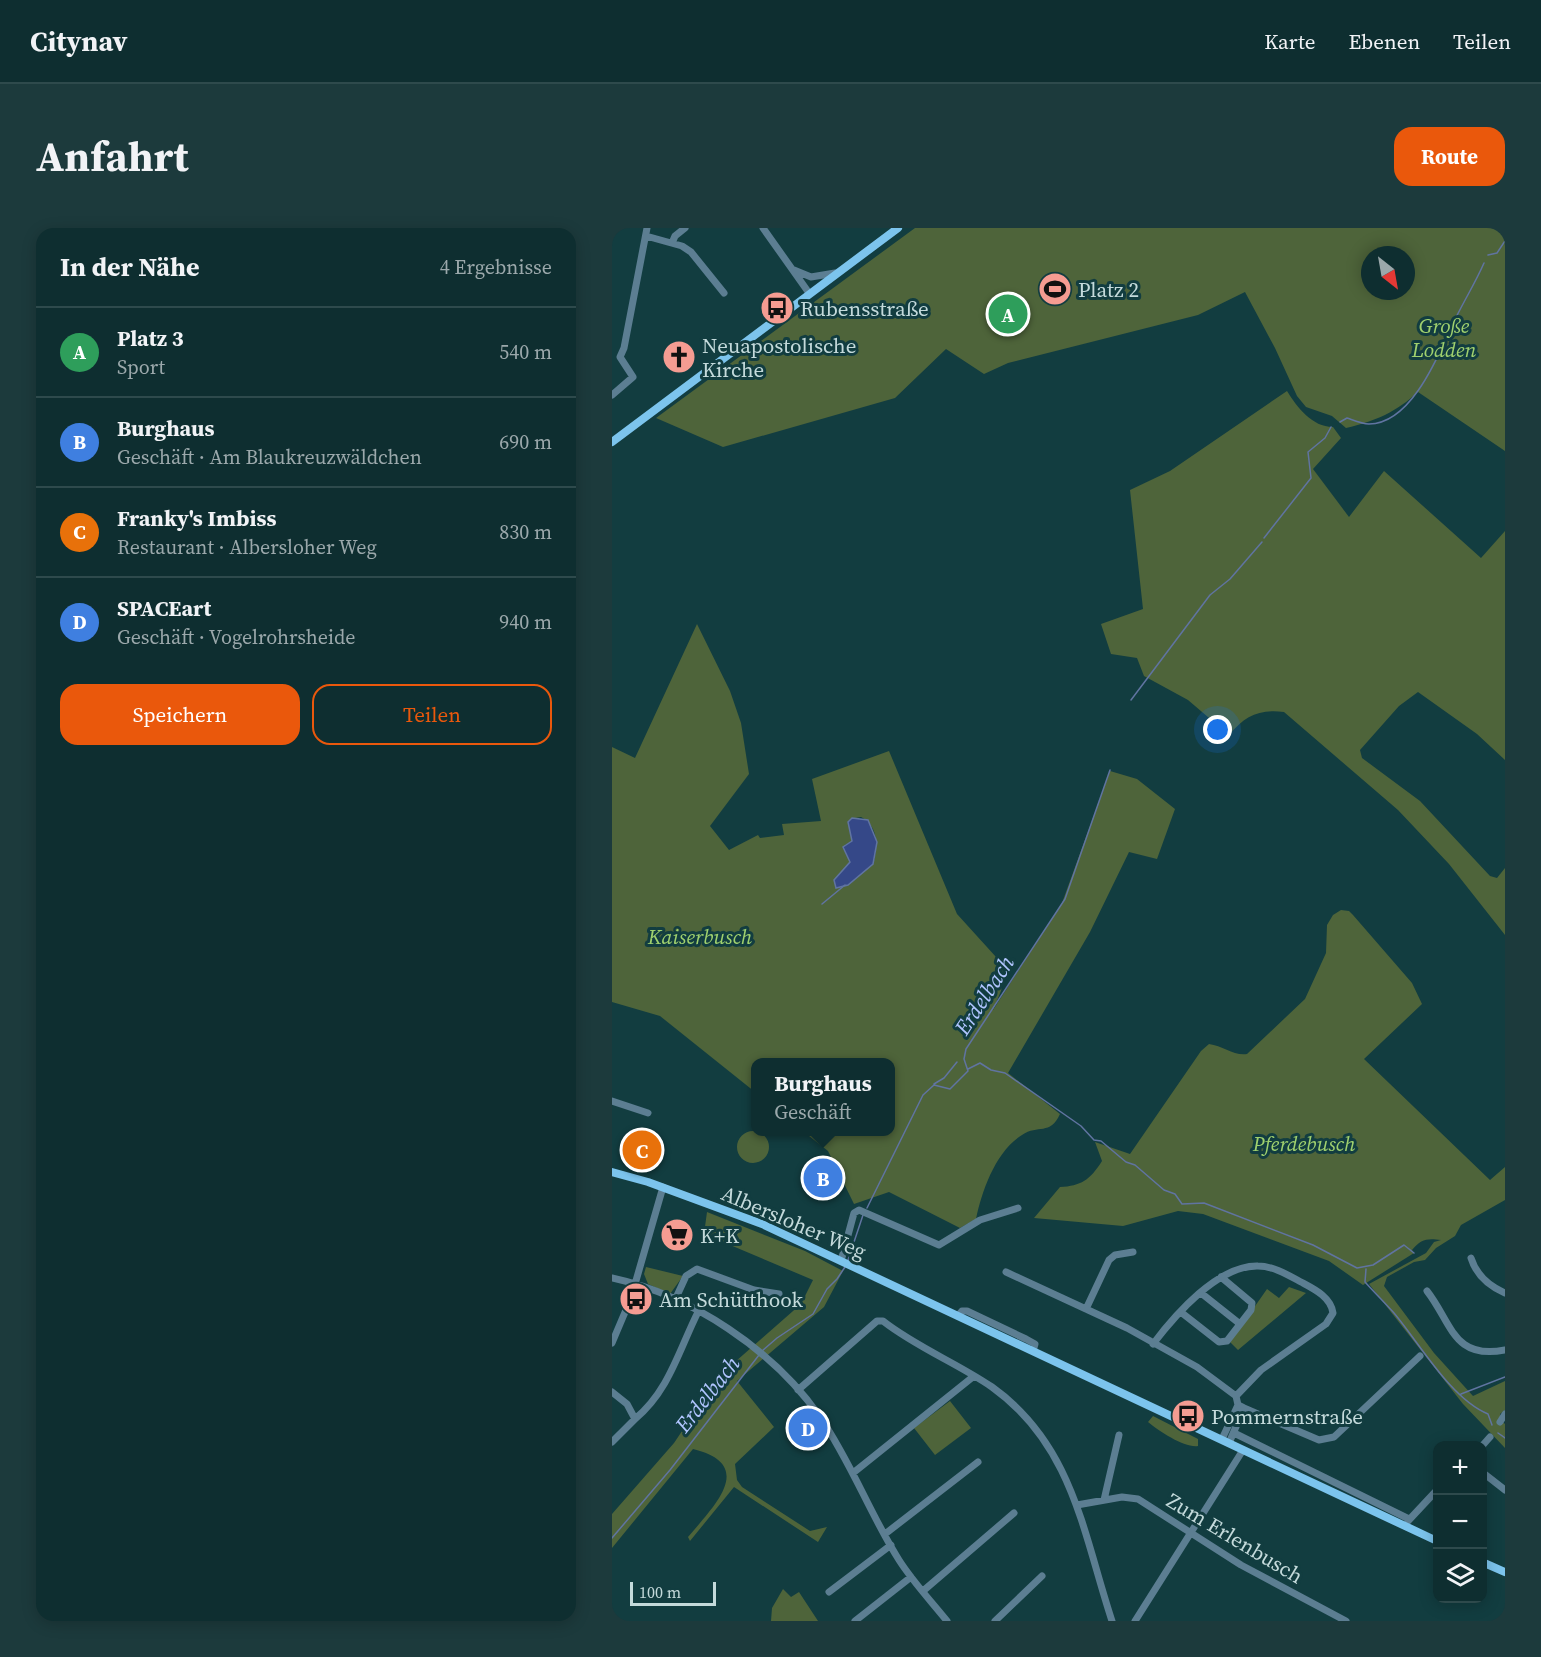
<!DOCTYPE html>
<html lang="de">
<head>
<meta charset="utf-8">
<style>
	body { margin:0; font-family:"Source Serif 4",serif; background:#1c3a3c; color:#f1f3f6 }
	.controls { position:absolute; right:18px; bottom:18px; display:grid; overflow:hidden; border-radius:12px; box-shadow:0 3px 15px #0003 }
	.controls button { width:54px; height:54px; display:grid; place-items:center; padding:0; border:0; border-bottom:2px solid #2e4a4c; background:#0e2e30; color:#f1f3f6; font:30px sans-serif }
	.compass { position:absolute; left:749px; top:18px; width:54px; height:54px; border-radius:50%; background:#0e2e30; box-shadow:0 3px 15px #0003; rotate:149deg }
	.scale { position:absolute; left:18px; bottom:15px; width:86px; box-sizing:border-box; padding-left:6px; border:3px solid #c4dadb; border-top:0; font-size:16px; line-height:21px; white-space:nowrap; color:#c4dadb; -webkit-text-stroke:4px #123d40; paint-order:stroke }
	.you { position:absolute; left:606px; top:502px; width:21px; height:21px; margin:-15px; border:4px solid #fff; border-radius:50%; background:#1a73e8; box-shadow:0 0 0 9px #1a73e833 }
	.badge { display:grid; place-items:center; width:39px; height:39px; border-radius:50%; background:#ea580c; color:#fff; font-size:20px; font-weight:700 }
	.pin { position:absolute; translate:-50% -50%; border:3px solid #fff; box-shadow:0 2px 6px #0006 }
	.popup { position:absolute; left:139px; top:830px; width:144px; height:78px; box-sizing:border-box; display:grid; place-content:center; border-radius:12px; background:#0e2e30; filter:drop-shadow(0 2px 4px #0005); font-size:20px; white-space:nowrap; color:#9ba8ab }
	.popup b { font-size:22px; color:#f1f3f6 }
	.popup::after { content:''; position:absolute; left:50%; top:100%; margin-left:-12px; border:12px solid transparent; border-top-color:#0e2e30 }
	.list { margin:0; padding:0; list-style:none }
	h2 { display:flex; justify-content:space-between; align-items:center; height:78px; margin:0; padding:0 24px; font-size:26px }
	h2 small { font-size:20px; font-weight:400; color:#9ba8ab }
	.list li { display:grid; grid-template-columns:39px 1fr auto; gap:18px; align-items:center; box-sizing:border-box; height:90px; padding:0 24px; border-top:2px solid #2e4a4c }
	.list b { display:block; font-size:22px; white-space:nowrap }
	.list p { margin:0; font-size:20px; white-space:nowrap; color:#9ba8ab }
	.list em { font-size:20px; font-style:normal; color:#9ba8ab }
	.actions { display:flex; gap:12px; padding:18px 24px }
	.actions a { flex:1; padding:14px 0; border:2px solid #ea580c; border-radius:18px; text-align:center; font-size:21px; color:#ea580c }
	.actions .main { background:#ea580c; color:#fff }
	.icon { flex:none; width:33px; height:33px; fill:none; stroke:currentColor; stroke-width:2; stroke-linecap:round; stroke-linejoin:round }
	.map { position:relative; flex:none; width:893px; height:1393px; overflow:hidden; border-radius:18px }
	header { display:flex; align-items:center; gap:36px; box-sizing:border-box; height:84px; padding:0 30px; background:#0e2e30; border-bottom:2px solid #2e4a4c }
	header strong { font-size:28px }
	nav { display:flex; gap:33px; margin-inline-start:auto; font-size:21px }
	.intro { display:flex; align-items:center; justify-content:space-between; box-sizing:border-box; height:144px; padding:0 36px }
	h1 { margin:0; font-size:42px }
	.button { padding:15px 27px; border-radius:18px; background:#ea580c; color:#fff; font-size:21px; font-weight:700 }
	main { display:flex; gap:36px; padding:0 36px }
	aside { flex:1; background:#0e2e30; border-radius:18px; box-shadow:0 3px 15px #0003 }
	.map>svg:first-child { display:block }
</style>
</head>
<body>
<header>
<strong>Citynav</strong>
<nav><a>Karte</a><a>Ebenen</a><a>Teilen</a></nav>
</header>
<div class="intro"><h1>Anfahrt</h1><a class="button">Route</a></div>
<main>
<aside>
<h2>In der Nähe<small>4 Ergebnisse</small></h2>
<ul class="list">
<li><span class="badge" style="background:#2e9e5b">A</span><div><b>Platz 3</b><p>Sport</p></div><em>540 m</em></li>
<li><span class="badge" style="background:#3f7fe0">B</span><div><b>Burghaus</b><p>Geschäft · Am Blaukreuzwäldchen</p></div><em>690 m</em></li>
<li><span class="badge" style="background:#e8710a">C</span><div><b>Franky's Imbiss</b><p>Restaurant · Albersloher Weg</p></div><em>830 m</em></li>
<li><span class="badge" style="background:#3f7fe0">D</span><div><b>SPACEart</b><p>Geschäft · Vogelrohrsheide</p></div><em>940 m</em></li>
</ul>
<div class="actions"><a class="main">Speichern</a><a>Teilen</a></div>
</aside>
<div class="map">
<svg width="893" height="1393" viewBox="0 0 893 1393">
	<rect width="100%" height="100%" fill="#123d40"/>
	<path fill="#4e643a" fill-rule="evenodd" d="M303,0H883L893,5V223L806,164C784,184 764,193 734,200L720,188L694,179L685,168L663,120L633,64L586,87L396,135L372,146L334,121L283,170L111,219L44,190ZM758,27H794V63H758Z
		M675,163C685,179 700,199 721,199L729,210L701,241L737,289L772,243L869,330L893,303V532L865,506L806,464L787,478L748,522L750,530L808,573L878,648L885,650L893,640V707L837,636L786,582L672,484C647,481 633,488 617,507L576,472L532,448L525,430L499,426L489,396L531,381L518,262L558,243Z
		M85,396L118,463L129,495L137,546L98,598L117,622L146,607L148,610L172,607L170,596L209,593L200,551L277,523L345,686L394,740L389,763L381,782L450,675L498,543L525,551L563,581L545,631L517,624L478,704L396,845L448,886C438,908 426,896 410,907C384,923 370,962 364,991L348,1000L277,964L242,976L216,923L192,904H278V834H144L143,864L48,788L0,774V519L23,530ZM249,589C267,598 266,620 261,636C250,644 241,657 227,658L222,652L238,634L233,617L240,613L238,591Z
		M729,682L737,683L741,687L800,755L810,776L752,831L878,952L893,939V972L849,997L843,1008L824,1020L813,1032L802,1034L775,1049L772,1058L822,1125L861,1168L893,1153V1182L888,1186V1191L893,1196V1220L851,1176L757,1056L814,1025L822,1014L829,1012C815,1010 809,1011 800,1022L802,1025L751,1057L717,1033L591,986L566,983L511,998L422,990L448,959C469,958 478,952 490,933L483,914L518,926L589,823L597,816C611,818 622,828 635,826L693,771L714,725L715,697L721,687Z
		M125 919a16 16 0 1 1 32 0a16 16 0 1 1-32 0Z
		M95,984L193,1023L231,1043L212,1079L125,1153L162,1199L123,1236L125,1252L130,1259L198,1303L215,1299L206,1314L122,1259L78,1313L76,1309C101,1279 146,1237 81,1221L0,1320V1286L62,1215L107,1148L189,1076L201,1052L92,1006Z
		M34,1039L71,1048L58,1066L36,1056L32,1046Z
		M677,1059L694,1065L626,1122L618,1114L655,1061L667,1070Z
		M338,1173L359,1200L323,1227L302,1200Z
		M541,1188L586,1211V1218C573,1220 548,1204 536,1194Z
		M171,1361L179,1369L187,1364L206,1393H159L160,1380Z"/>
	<path fill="#354888" stroke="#6074a1" stroke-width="1.5" d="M240,590L256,592L265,614L261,636L236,657L224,660L222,652L238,634L231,619L240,613L236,594Z"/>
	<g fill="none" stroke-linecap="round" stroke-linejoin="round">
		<path stroke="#6074a1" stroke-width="1.5" d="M876,27L885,25L893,13
			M728,194L735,190C741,192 750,196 757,196C798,196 825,131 838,102C848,79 862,58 872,35
			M652,310L699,250L696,224L713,210L719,199
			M519,472L598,367L618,351L650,314
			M210,676L233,657
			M356,841L368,835L379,842L393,845L469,898L482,912L489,913L514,934L523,937L552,962L563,966L570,976L592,975L701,1017L745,1040L761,1037L792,1017L802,1025
			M322,856L332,850L345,834
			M255,980L311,867L322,857L338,861L356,843L352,831L354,821L453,671L498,542
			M236,1032L251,987
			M754,1041L753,1054C762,1064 772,1074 782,1085C808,1116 839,1171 876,1186L880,1197
			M150,1123L165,1110L201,1086L215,1061L225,1051L233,1039
			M849,1166L893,1149
			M886,1205L893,1210
			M0,1310L58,1242L147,1127"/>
		<path stroke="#5c7e92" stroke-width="7" d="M151,0L197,65
			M34,8L70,18L79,24L112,65
			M60,15L63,8L73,0
			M182,42L199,49L223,45
			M0,167L21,149L8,129L12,120L35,0
			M0,873L36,885
			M859,1030C864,1046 877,1058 893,1065
			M229,1033L242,985L247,982L327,1017L368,992L406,980
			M394,1044L515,1100L585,1139L624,1168L626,1177L632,1180L707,1212L722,1209L808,1128
			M0,1050C79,1067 162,1122 208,1189C239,1234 258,1286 287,1332C301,1354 319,1373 335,1393
			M815,1063C840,1095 841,1132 893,1122
			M589,1065L628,1096
			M63,1072L74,1048L85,1041L142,1062L167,1066
			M474,1081L497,1032L503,1027L521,1024
			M570,1085L607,1114L615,1113L639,1082L640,1075L609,1049
			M346,1088L350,1083H355L414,1111L423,1116L421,1123
			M0,1115L19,1070L51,959
			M541,1116C563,1087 606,1037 646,1038C661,1038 676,1047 689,1054C702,1061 719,1069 721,1085L714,1096L649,1142L624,1168
			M186,1162L265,1093H271C304,1119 345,1135 380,1159C461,1217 471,1305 500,1393
			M0,1164L15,1176L23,1191C57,1163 67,1122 86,1084
			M888,1194L893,1186
			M622,1205L797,1291
			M610,1211L626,1177
			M0,1214L23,1191
			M617,1215L632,1180
			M870,1218L878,1209
			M870,1244L893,1262
			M241,1245L362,1148
			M492,1272L507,1207
			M465,1277L510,1269L526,1271L629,1337L734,1393
			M796,1293L825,1262
			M273,1306L366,1234
			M311,1363L402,1285
			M217,1364L279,1317
			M243,1393L299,1349
			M383,1393L430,1348
			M523,1393L631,1222"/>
		<path stroke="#7cc4ed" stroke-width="8" d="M0,214L286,0
			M0,944L36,954L150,996L825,1313
			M870,1334L893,1344"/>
	</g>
	<defs>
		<g id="stadium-disc" transform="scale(1.725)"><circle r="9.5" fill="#f59c92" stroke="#123d40"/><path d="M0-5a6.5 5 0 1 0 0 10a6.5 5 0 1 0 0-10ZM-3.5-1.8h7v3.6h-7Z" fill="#111"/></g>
		<g id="bus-disc" transform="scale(1.725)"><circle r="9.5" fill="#f59c92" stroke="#123d40"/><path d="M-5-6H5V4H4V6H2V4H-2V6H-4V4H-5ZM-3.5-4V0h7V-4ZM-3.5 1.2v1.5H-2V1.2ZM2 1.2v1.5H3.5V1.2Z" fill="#111"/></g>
		<g id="church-disc" transform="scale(1.725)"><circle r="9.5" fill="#f59c92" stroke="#123d40"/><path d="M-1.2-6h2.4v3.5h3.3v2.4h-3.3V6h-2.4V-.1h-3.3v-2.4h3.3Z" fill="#111"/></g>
		<g id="supermarket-disc" transform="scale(1.725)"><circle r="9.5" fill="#f59c92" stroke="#123d40"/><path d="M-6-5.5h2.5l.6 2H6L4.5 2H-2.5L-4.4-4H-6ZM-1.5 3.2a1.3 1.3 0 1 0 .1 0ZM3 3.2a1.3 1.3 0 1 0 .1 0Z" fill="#111"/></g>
	</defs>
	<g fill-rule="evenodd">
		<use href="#stadium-disc" x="443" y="61"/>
		<use href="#bus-disc" x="165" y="80"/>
		<use href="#church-disc" x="67" y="129"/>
		<use href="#supermarket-disc" x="65" y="1007"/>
		<use href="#bus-disc" x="24" y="1071"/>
		<use href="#bus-disc" x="576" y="1188"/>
	</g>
	<g text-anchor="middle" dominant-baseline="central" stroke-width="6" stroke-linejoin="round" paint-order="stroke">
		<g font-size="21" fill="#c4dadb" stroke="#123d40" text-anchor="start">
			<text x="466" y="61">Platz 2</text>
			<text x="188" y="80">Rubensstraße</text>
			<text x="90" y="117">Neuapostolische<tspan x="90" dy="24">Kirche</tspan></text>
			<text x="88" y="1007">K+K</text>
			<text x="47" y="1071">Am Schütthook</text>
			<text x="599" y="1188">Pommernstraße</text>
		</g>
		<g font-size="21" font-style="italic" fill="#a0d16e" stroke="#123d40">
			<text x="832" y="97">Große<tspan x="832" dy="24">Lodden</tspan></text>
			<text x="88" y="708">Kaiserbusch</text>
			<text x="692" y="915">Pferdebusch</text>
		</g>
		<g font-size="21" fill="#c4dadb" stroke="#123d40">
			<text transform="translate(182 994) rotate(23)">Albersloher Weg</text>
			<text transform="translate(623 1310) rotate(31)">Zum Erlenbusch</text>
		</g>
		<g font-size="22" font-style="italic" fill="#b0c5fe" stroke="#123d40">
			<text transform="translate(372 767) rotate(-57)">Erdelbach</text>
			<text transform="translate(95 1166) rotate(-52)">Erdelbach</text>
		</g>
	</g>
</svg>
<div class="controls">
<button>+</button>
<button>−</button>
<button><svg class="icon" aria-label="layers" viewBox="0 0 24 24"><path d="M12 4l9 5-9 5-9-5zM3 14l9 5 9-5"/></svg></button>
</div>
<svg class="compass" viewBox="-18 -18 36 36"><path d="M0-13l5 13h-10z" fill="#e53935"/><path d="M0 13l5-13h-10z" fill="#9ba8ab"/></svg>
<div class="scale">100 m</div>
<div class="you"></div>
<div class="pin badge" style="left:396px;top:86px;background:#2e9e5b">A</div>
<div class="pin badge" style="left:211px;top:950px;background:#3f7fe0">B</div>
<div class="popup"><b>Burghaus</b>Geschäft</div>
<div class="pin badge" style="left:30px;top:922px;background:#e8710a">C</div>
<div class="pin badge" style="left:196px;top:1200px;background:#3f7fe0">D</div>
</div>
</main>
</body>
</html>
